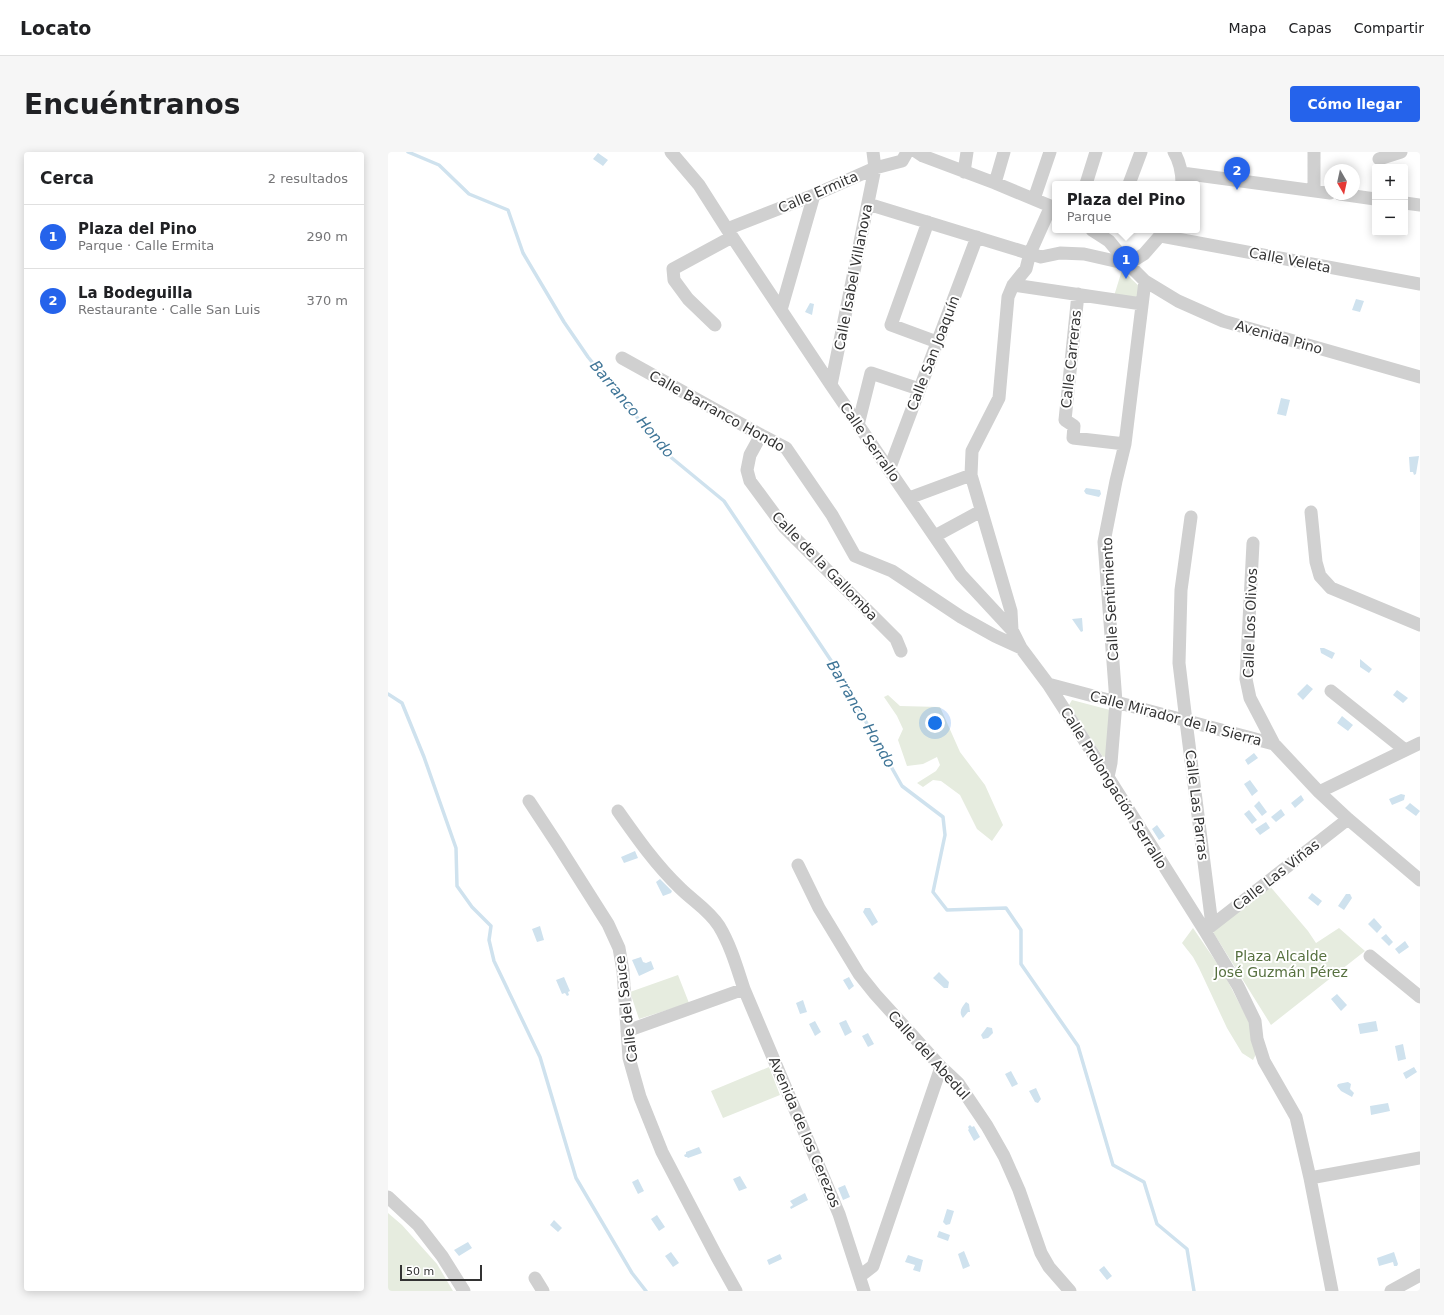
<!DOCTYPE html>
<html lang="es">
<head>
<meta charset="utf-8">
<style>
	body { margin:0; font-family:"DejaVu Sans",sans-serif; background:#f6f6f6; color:#202124 }
	.controls { position:absolute; right:12px; top:12px; display:grid; overflow:hidden; border-radius:4px; box-shadow:0 2px 10px #0003 }
	.controls button { width:36px; height:36px; display:grid; place-items:center; padding:0; border:0; border-bottom:1px solid #e0e0e0; background:#fff; color:#202124; font:20px sans-serif }
	.compass { position:absolute; left:936px; top:12px; width:36px; height:36px; border-radius:50%; background:#fff; box-shadow:0 2px 10px #0003; rotate:171deg }
	.scale { position:absolute; left:12px; bottom:10px; width:82px; box-sizing:border-box; padding-left:4px; border:2px solid #333; border-top:0; font-size:11px; line-height:14px; white-space:nowrap; color:#333; -webkit-text-stroke:3px #fff; paint-order:stroke }
	.you { position:absolute; left:547px; top:571px; width:14px; height:14px; margin:-10px; border:3px solid #fff; border-radius:50%; background:#1a73e8; box-shadow:0 0 0 6px #1a73e833 }
	.badge { display:grid; place-items:center; width:26px; height:26px; border-radius:50%; background:#2563eb; color:#fff; font-size:13px; font-weight:700 }
	.pin { position:absolute; translate:-50% -33px; filter:drop-shadow(0 1px 2px #0008) }
	.pin::after { content:''; position:absolute; top:21px; width:14px; height:12px; background:inherit; clip-path:polygon(0 0,100% 0,50% 100%) }
	.popup { position:absolute; left:664px; top:29px; width:148px; height:52px; box-sizing:border-box; display:grid; place-content:center; border-radius:4px; background:#fff; filter:drop-shadow(0 1px 3px #0005); font-size:13px; white-space:nowrap; color:#757577 }
	.popup b { font-size:15px; color:#202124 }
	.popup::after { content:''; position:absolute; left:50%; top:100%; margin-left:-8px; border:8px solid transparent; border-top-color:#fff }
	.list { margin:0; padding:0; list-style:none }
	h2 { display:flex; justify-content:space-between; align-items:center; height:52px; margin:0; padding:0 16px; font-size:17px }
	h2 small { font-size:13px; font-weight:400; color:#757577 }
	.list li { display:grid; grid-template-columns:26px 1fr auto; gap:12px; align-items:center; box-sizing:border-box; height:64px; padding:0 16px; border-top:1px solid #e0e0e0 }
	.list b { display:block; font-size:15px; white-space:nowrap }
	.list p { margin:0; font-size:13px; white-space:nowrap; color:#757577 }
	.list em { font-size:13px; font-style:normal; color:#757577 }
	.map { position:relative; flex:none; width:1032px; height:1139px; overflow:hidden; border-radius:4px }
	header { display:flex; align-items:center; gap:24px; box-sizing:border-box; height:56px; padding:0 20px; background:#fff; border-bottom:1px solid #e0e0e0 }
	header strong { font-size:19px }
	nav { display:flex; gap:22px; margin-inline-start:auto; font-size:14px }
	.intro { display:flex; align-items:center; justify-content:space-between; box-sizing:border-box; height:96px; padding:0 24px }
	h1 { margin:0; font-size:28px }
	.button { padding:10px 18px; border-radius:4px; background:#2563eb; color:#fff; font-size:14px; font-weight:700 }
	main { display:flex; gap:24px; padding:0 24px }
	aside { flex:1; background:#fff; border-radius:4px; box-shadow:0 2px 10px #0003 }
	.map>svg:first-child { display:block }
</style>
</head>
<body>
<header>
<strong>Locato</strong>
<nav><a>Mapa</a><a>Capas</a><a>Compartir</a></nav>
</header>
<div class="intro"><h1>Encuéntranos</h1><a class="button">Cómo llegar</a></div>
<main>
<aside>
<h2>Cerca<small>2 resultados</small></h2>
<ul class="list">
<li><span class="badge">1</span><div><b>Plaza del Pino</b><p>Parque · Calle Ermita</p></div><em>290 m</em></li>
<li><span class="badge">2</span><div><b>La Bodeguilla</b><p>Restaurante · Calle San Luis</p></div><em>370 m</em></li>
</ul>
</aside>
<div class="map">
<svg width="1032" height="1139" viewBox="0 0 1032 1139">
	<rect width="100%" height="100%" fill="#fff"/>
	<path fill="#e6ecdf" d="M734,118L754,137L751,148L726,144Z
		M500,543L512,554L552,555L572,600L597,633L615,673L604,689L589,677L572,643L553,629L545,628L535,635L529,631L548,619L552,613L549,605L535,612L519,614L510,588L515,577L509,564L496,545Z
		M684,548L722,558L720,604L715,605L681,553Z
		M881,733L920,779L928,791L951,776L977,799L883,873L825,780Z
		M805,776L835,820L863,874L870,898L865,908L854,901L839,876L811,816L805,805L794,791Z
		M290,823L301,851L251,867L242,840Z
		M381,915L392,943L335,966L323,939Z
		M0,1061L14,1073L49,1112L65,1139H0Z"/>
	<path fill="#cfe2ee" d="M210,1L220,8L215,14L205,7Z
		M968,147L976,149L972,160L964,158Z
		M422,151L426,152L424,163L417,160Z
		M893,246L902,248L898,264L889,262Z
		M1031,304L1028,322L1026,323L1025,320H1022L1021,305Z
		M698,336L712,338L713,342L711,345L698,342L696,339Z
		M694,466L695,479L693,480L684,467Z
		M932,496H936L947,501L944,507L933,501Z
		M972,507L984,517L981,521L972,515Z
		M919,532L925,537L915,548L909,542Z
		M1009,538L1020,546L1015,551L1005,543Z
		M954,564L965,573L960,579L949,571Z
		M866,601L870,606L860,613L857,608Z
		M862,628L870,639L864,644L856,632Z
		M1013,642L1017,643L1016,648L1004,653L1001,647Z
		M913,643L916,648L907,656L903,651Z
		M871,649L879,660L874,664L866,654Z
		M1022,651L1032,659L1028,664L1017,656Z
		M893,657L897,663L888,670L883,665Z
		M861,658L869,668L864,672L856,662Z
		M878,670L882,676L872,683L867,677Z
		M769,673L777,684L771,688L764,677Z
		M247,699L250,706L236,711L233,705Z
		M272,727L284,739L283,741L275,744L268,730Z
		M924,741L934,749L930,754L920,746Z
		M958,742H962L964,746L956,758L950,754Z
		M477,756H482L490,770L484,774L475,760Z
		M986,766L994,775L989,781L980,772Z
		M152,774L156,788L149,790L144,777Z
		M998,782L1005,790L1001,794L993,786Z
		M1017,789L1021,795L1011,802L1007,797Z
		M253,805L255,810L258,811L263,809L266,817L251,824L244,808Z
		M551,820L561,830L560,836H556L545,826Z
		M176,825L182,839L180,840L181,843L179,844L177,841L174,842L168,828Z
		M461,825L466,834L461,838L455,828Z
		M949,842L959,853L953,859L943,847Z
		M415,848L419,860L412,862L408,851Z
		M578,850L581,852L582,860H580L575,866C570,860 574,855 578,850Z
		M458,868L464,880L457,884L451,871Z
		M427,869L433,880L427,884L421,872Z
		M988,869L990,879L972,882L970,872Z
		M599,875L604,876L605,881L600,886L595,887L593,883Z
		M480,881L486,892L480,895L474,884Z
		M1015,892L1018,907L1010,909L1007,894Z
		M1026,915L1029,920L1018,927L1015,921Z
		M623,919L630,932L624,935L617,922Z
		M960,930L963,932L962,937L966,941L964,945L953,939L949,934L950,932Z
		M648,936L653,947L650,951L647,950L641,939Z
		M1000,951L1002,959L983,963L982,954Z
		M582,973L584,975L586,974L592,985L586,989L580,978L581,977L580,975Z
		M311,995L314,1001L300,1006L299,1005H297L296,1003L298,1002V1000Z
		M352,1024L359,1036L351,1039L345,1027Z
		M250,1027L256,1039L250,1042L244,1030Z
		M457,1033L462,1045L455,1048L450,1036Z
		M417,1041L420,1048L403,1057L402,1055L405,1053L402,1049Z
		M559,1057L566,1059L562,1072L558,1073L555,1070Z
		M269,1063L277,1075L271,1079L263,1067Z
		M166,1068L174,1076L170,1080L162,1073Z
		M551,1079L562,1083L560,1089L549,1085Z
		M80,1090L84,1096L71,1104L66,1098Z
		M576,1099L582,1114L575,1117L570,1102Z
		M283,1100L291,1111L285,1115L277,1104Z
		M1006,1100L1010,1112L1009,1114H1006L1005,1110L991,1114L989,1106Z
		M392,1102L394,1107L381,1113L379,1108Z
		M520,1103L535,1108L532,1120L525,1118L527,1113L517,1110Z
		M716,1114L724,1124L719,1128L711,1118Z"/>
	<g fill="none" stroke-linecap="round" stroke-linejoin="round">
		<path stroke="#cfe2ee" stroke-width="3.5" d="M20,0L51,13L81,42L120,58L135,101L176,170L200,205L279,302L336,349L446,513L514,634L555,665L557,683L545,740L559,758L618,756L633,778V812L690,894L725,1013L756,1030L769,1072L799,1097L806,1139
			M0,542L14,551L36,605L68,696L69,734L84,755L103,774L101,788L106,809L152,905L188,1026L244,1121L258,1139"/>
		<path stroke="#d0d0d0" stroke-width="13" d="M283,0L311,33L339,77L443,233L573,423L624,478L633,496L660,532L720,625L817,779L850,834L867,869L869,887L876,909L908,965L922,1026L944,1139
			M529,0L535,4L607,31L667,56
			M786,0C792,10 794,20 794,32
			M926,0V38
			M991,7L1013,0
			M576,20L579,0
			M794,21L942,41
			M607,31L616,0
			M698,32L708,0
			M741,32L753,0
			M952,42L987,47
			M646,47L662,0
			M1017,51L1032,53
			M480,52L653,105L672,101L696,102L740,112L756,102L777,78
			M540,70L503,173L549,190
			M339,77L426,43L487,16L514,9L518,2
			M704,78L721,89L740,112L757,129L790,149L835,169L1032,225
			M773,84L1032,132
			M625,133L754,152
			M690,142L677,268L686,274L685,286L737,292
			M393,158L426,43
			M327,173L300,147L286,128L285,117L344,85
			M234,206L373,283L398,296L444,363L467,404L504,419L573,465L607,484L633,496
			M443,233L487,16L485,0
			M470,273L483,221L531,237
			M373,283L362,303L359,318L362,329L396,375L508,487L513,499
			M501,318L589,85
			M521,346L583,323
			M923,360L928,410L932,424L943,436L1032,473
			M803,365L793,438L791,511L798,569L824,773
			M547,384L593,359
			M865,391L858,527L862,546L886,592
			M624,478L623,459L583,323L584,299L611,246L620,145L625,133L638,117L642,101L663,54
			M660,532L886,592L931,640L960,667L1032,728
			M943,539L1017,598
			M720,625L723,611L728,550L716,390L728,329L737,292L757,129
			M931,640L1032,591
			M141,649L170,693L220,772L231,796L235,819L241,906L252,945L274,1000L329,1105L348,1139
			M230,659C249,686 268,713 292,736C305,749 321,758 331,774C343,794 349,816 356,837L451,1062L476,1139
			M410,713L431,756L471,822L487,842L553,915L570,931L599,974L616,1004L631,1038L653,1101L661,1115L682,1139
			M818,778L960,667
			M982,804L1032,845
			M239,879L356,837
			M922,1026L1032,1006
			M0,1045L30,1073L54,1104L76,1139
			M472,1124L485,1114L553,915
			M147,1126L155,1139
			M1003,1139L1032,1123"/>
	</g>
	<g text-anchor="middle" dominant-baseline="central" stroke-width="4" stroke-linejoin="round" paint-order="stroke">
		<g font-size="14" fill="#333" stroke="#fff">
			<text transform="translate(430 40) rotate(-23)">Calle Ermita</text>
			<text transform="translate(902 108) rotate(11)">Calle Veleta</text>
			<text transform="translate(465 125) rotate(-79)">Calle Isabel Villanova</text>
			<text transform="translate(891 185) rotate(16)">Avenida Pino</text>
			<text transform="translate(545 201) rotate(-69)">Calle San Joaquín</text>
			<text transform="translate(683 207) rotate(-84)">Calle Carreras</text>
			<text transform="translate(329 259) rotate(29)">Calle Barranco Hondo</text>
			<text transform="translate(482 290) rotate(55)">Calle Serrallo</text>
			<text transform="translate(437 414) rotate(46)">Calle de la Gallomba</text>
			<text transform="translate(722 447) rotate(-93)">Calle Sentimiento</text>
			<text transform="translate(862 471) rotate(-88)">Calle Los Olivos</text>
			<text transform="translate(788 566) rotate(15)">Calle Mirador de la Sierra</text>
			<text transform="translate(726 636) rotate(58)">Calle Prolongación Serrallo</text>
			<text transform="translate(809 653) rotate(83)">Calle Las Parras</text>
			<text transform="translate(888 723) rotate(-38)">Calle Las Viñas</text>
			<text transform="translate(238 857) rotate(-97)">Calle del Sauce</text>
			<text transform="translate(541 903) rotate(48)">Calle del Abedul</text>
			<text transform="translate(417 980) rotate(67)">Avenida de los Cerezos</text>
		</g>
		<g font-size="14" fill="#56703f" stroke="#fff">
			<text x="893" y="804">Plaza Alcalde<tspan x="893" dy="16">José Guzmán Pérez</tspan></text>
		</g>
		<g font-size="15" font-style="italic" fill="#3f7597" stroke="#fff">
			<text transform="translate(244 257) rotate(50)">Barranco Hondo</text>
			<text transform="translate(473 562) rotate(60)">Barranco Hondo</text>
		</g>
	</g>
</svg>
<div class="controls">
<button>+</button>
<button>−</button>
</div>
<svg class="compass" viewBox="-18 -18 36 36"><path d="M0-13l5 13h-10z" fill="#e53935"/><path d="M0 13l5-13h-10z" fill="#757577"/></svg>
<div class="scale">50 m</div>
<div class="you"></div>
<div class="pin badge" style="left:738px;top:127px">1</div>
<div class="popup"><b>Plaza del Pino</b>Parque</div>
<div class="pin badge" style="left:849px;top:38px">2</div>
</div>
</main>
</body>
</html>
